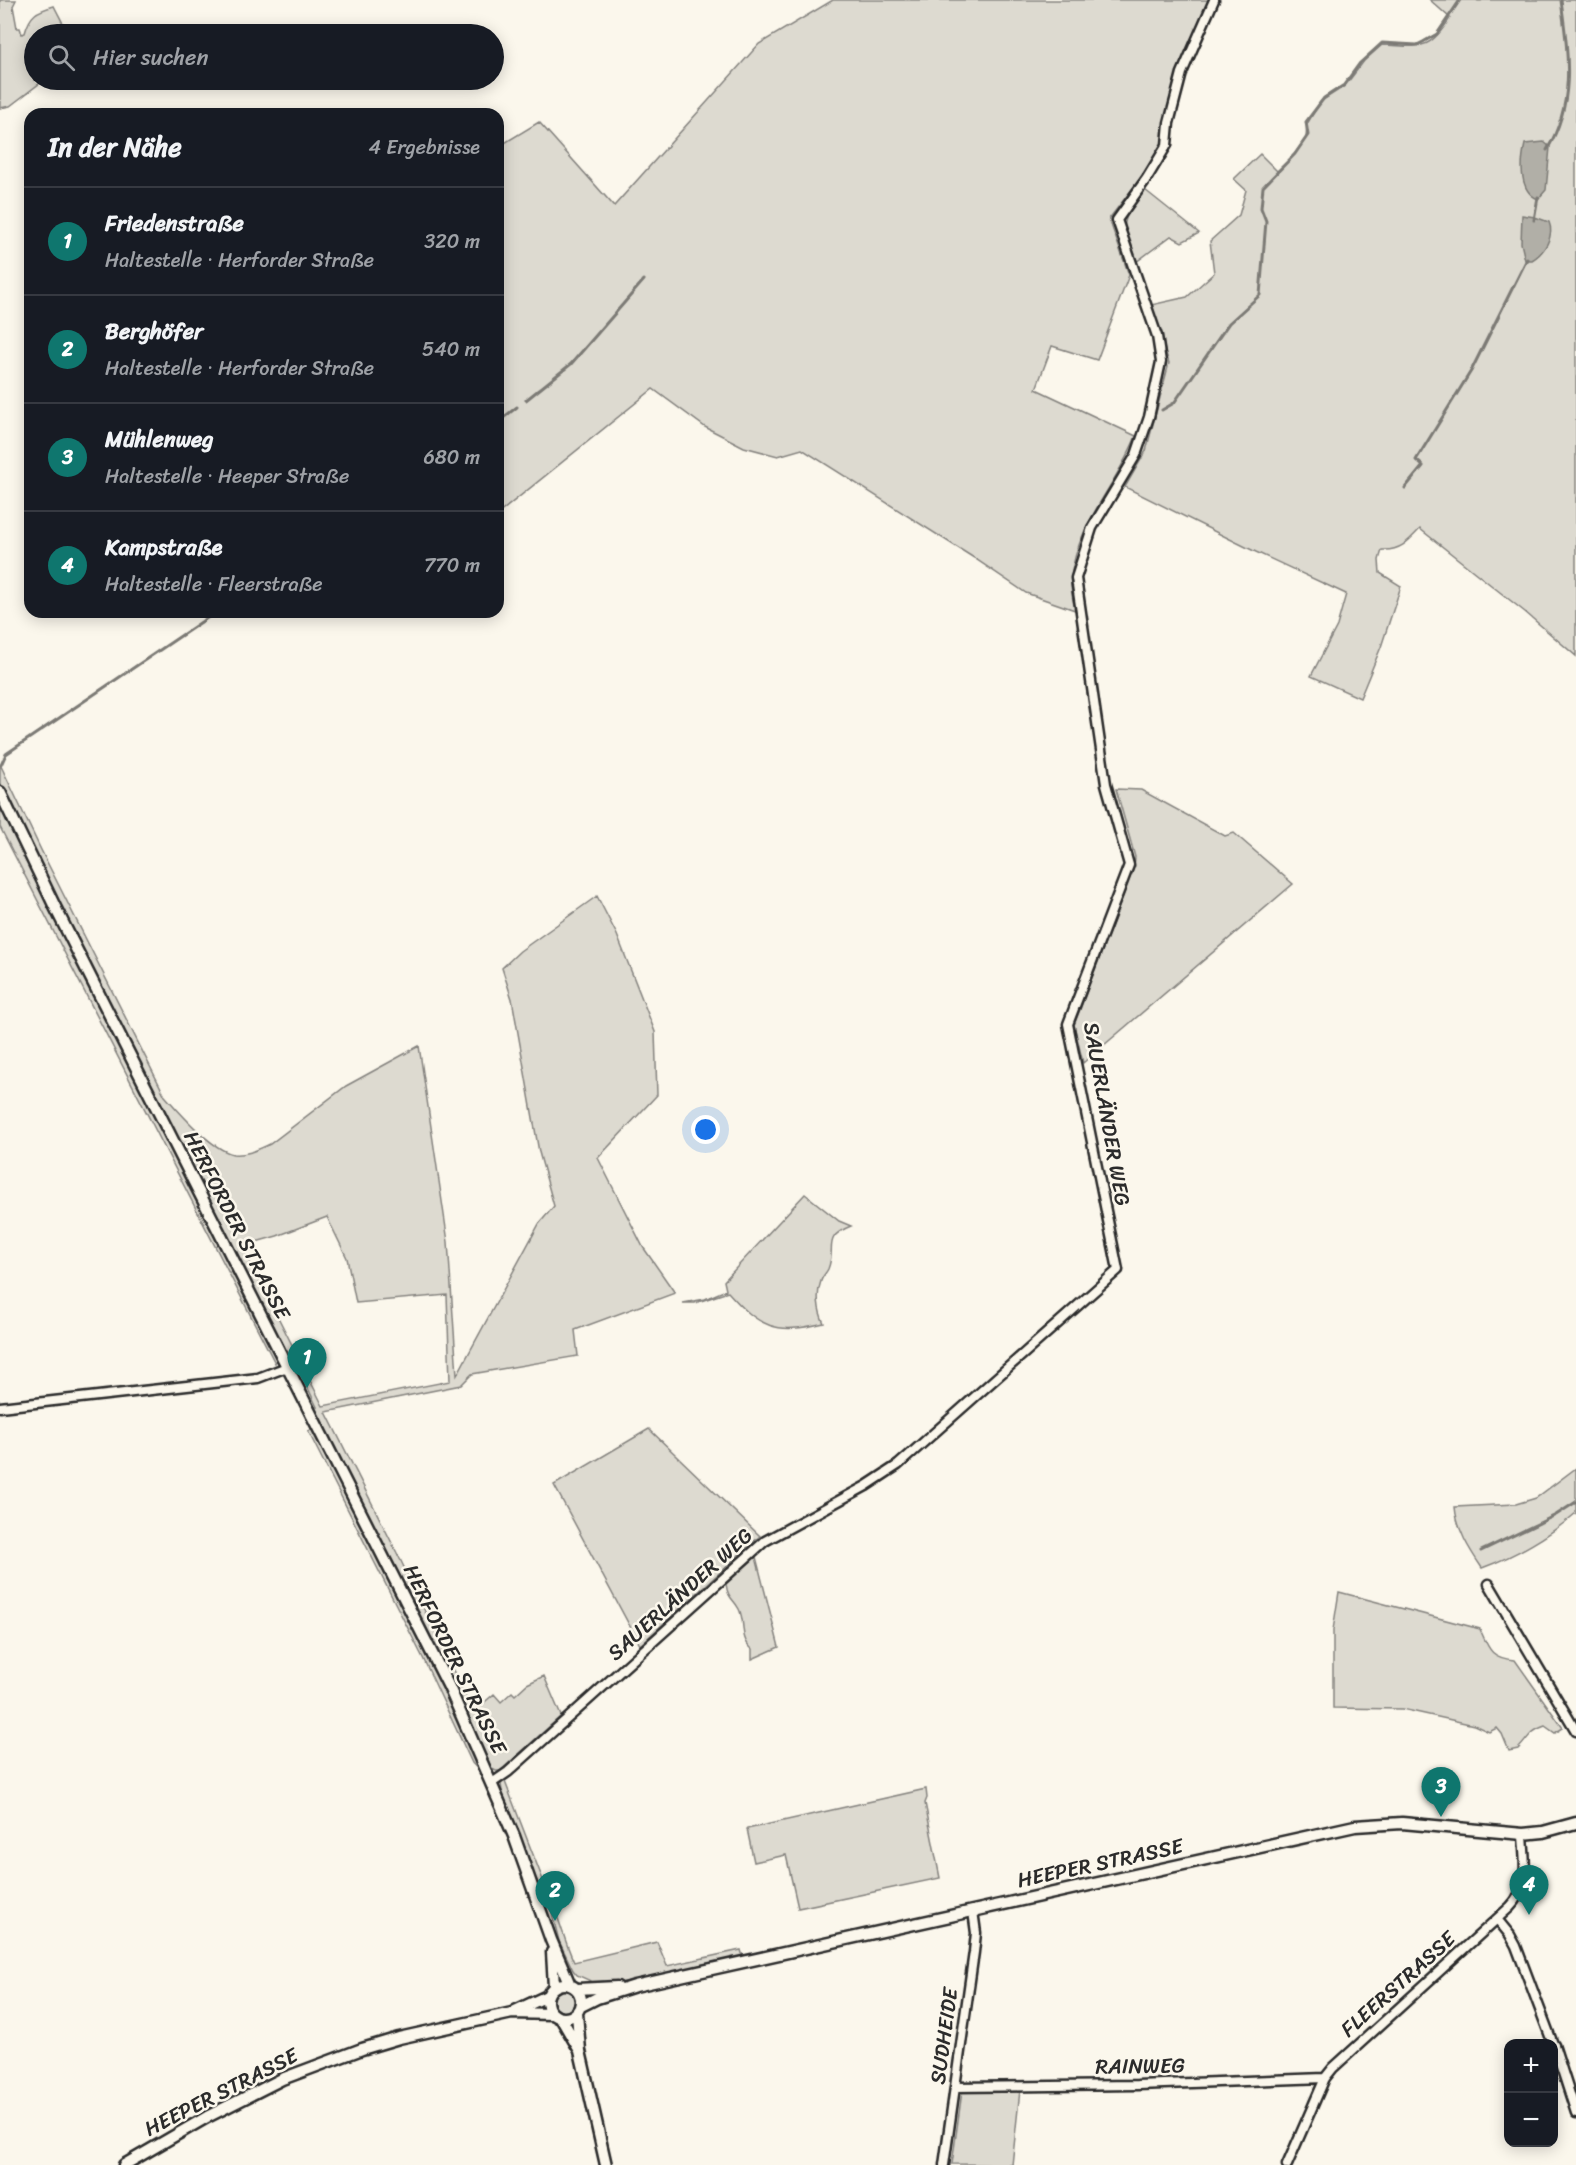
<!DOCTYPE html>
<html lang="de">
<head>
<meta charset="utf-8">
<style>
	body { margin:0; font-family:Sriracha,sans-serif; background:#20242c; color:#f1f3f6 }
	.controls { position:absolute; right:18px; bottom:18px; display:grid; overflow:hidden; border-radius:12px; box-shadow:0 3px 15px #0003 }
	.controls button { width:54px; height:54px; display:grid; place-items:center; padding:0; border:0; border-bottom:2px solid #363941; background:#171b24; color:#f1f3f6; font:30px sans-serif }
	.you { position:absolute; left:706px; top:1130px; width:21px; height:21px; margin:-15px; border:4px solid #fff; border-radius:50%; background:#1a73e8; box-shadow:0 0 0 9px #1a73e833 }
	.badge { display:grid; place-items:center; width:39px; height:39px; border-radius:50%; background:#0f766e; color:#fff; font-size:20px; font-weight:700 }
	.pin { position:absolute; translate:-50% -50px; filter:drop-shadow(0 2px 3px #0008) }
	.pin::after { content:''; position:absolute; top:32px; width:21px; height:18px; background:inherit; clip-path:polygon(0 0,100% 0,50% 100%) }
	.list { margin:0; padding:0; list-style:none }
	h2 { display:flex; justify-content:space-between; align-items:center; height:78px; margin:0; padding:0 24px; font-size:26px }
	h2 small { font-size:20px; font-weight:400; color:#9ea1a6 }
	.list li { display:grid; grid-template-columns:39px 1fr auto; gap:18px; align-items:center; box-sizing:border-box; height:108px; padding:0 24px; border-top:2px solid #363941 }
	.list b { display:block; font-size:22px; white-space:nowrap }
	.list p { margin:0; font-size:20px; white-space:nowrap; color:#9ea1a6 }
	.list em { font-size:20px; font-style:normal; color:#9ea1a6 }
	.icon { flex:none; width:33px; height:33px; fill:none; stroke:currentColor; stroke-width:2; stroke-linecap:round; stroke-linejoin:round }
	.map { position:relative; flex:none; width:1576px; height:2165px; overflow:hidden }
	.search { position:absolute; background:#171b24; box-shadow:0 3px 15px #0003; left:24px; top:24px; width:480px; height:66px; display:flex; align-items:center; gap:15px; box-sizing:border-box; padding:0 21px; border-radius:33px; color:#9ea1a6; font-size:22px }
	.panel { position:absolute; background:#171b24; box-shadow:0 3px 15px #0003; left:24px; top:108px; width:480px; height:510px; border-radius:18px }
	.map>svg:first-child { display:block }
</style>
</head>
<body>
<div class="map">
<svg width="1576" height="2165" viewBox="0 0 1576 2165">
	<rect width="100%" height="100%" fill="#fbf7ec"/>
	<filter id="ink" filterUnits="userSpaceOnUse"><feTurbulence type="fractalNoise" baseFrequency=".0167" numOctaves="2"/><feDisplacementMap in="SourceGraphic" scale="12" xChannelSelector="R" yChannelSelector="G"/><feConvolveMatrix kernelMatrix="1 2 1 2 8 2 1 2 1" color-interpolation-filters="sRGB"/></filter>
	<g filter="url(#ink)">
		<path fill="#dddad0" stroke="#84827e" stroke-width="1.5" fill-rule="evenodd" d="M0,0H16L13,6L17,28H20L22,34L25,33C30,14 37,11 54,6L68,33L73,30L78,34H34V80H44L10,106L0,108Z
			M833,0H1210L1178,73L1165,123L1161,147L1153,162L1109,219L1129,275L1097,360L1052,346L1036,389L1136,436C1117,485 1077,523 1071,578C1070,589 1073,600 1075,610L1026,593L974,558L802,449L778,456L744,447L705,427L653,389L498,514V147L539,122L614,206L759,44Z
			M1430,0H1576V656L1525,612L1420,529C1408,542 1400,551 1382,550L1379,560L1380,573L1401,586L1381,647L1360,698L1311,676L1337,626L1346,594L1256,552L1125,487L1146,451L1169,363L1151,305L1187,297L1214,273L1210,241L1239,215L1246,190L1234,179L1260,154L1277,171L1293,156L1306,138L1307,124L1320,102L1345,86L1364,61L1382,45C1420,46 1428,53 1450,18Z
			M1145,190L1199,233L1182,242L1171,236L1136,262C1121,223 1118,224 1145,190Z
			M0,764L41,850L165,1096C180,1113 211,1149 233,1154C246,1156 259,1149 270,1144L346,1086L419,1046L448,1242L457,1375L539,1224L554,1206L539,1152L512,999L502,968L520,951L597,896L617,935L655,1032L657,1095L598,1158L643,1247L675,1293L575,1330L578,1356L472,1374L461,1385L326,1412L401,1561L473,1712L494,1694L501,1702L512,1692L515,1695L527,1684L544,1676L561,1716L500,1771H496L492,1769L450,1677L314,1407H317L306,1384H302L16,818L0,783ZM327,1217L347,1258L356,1303L447,1295L450,1381L323,1406L242,1246L277,1236Z
			M1116,789L1141,790L1225,836L1234,833L1293,884L1083,1063L1074,1025L1134,867L1135,857Z
			M0,805L277,1356L275,1363L0,827Z
			M805,1194L839,1221L851,1226C821,1238 837,1247 828,1269C826,1273 822,1277 821,1281C816,1294 818,1311 824,1323C776,1335 760,1328 728,1292L695,1303H683L705,1299L726,1290L724,1281Z
			M649,1429L760,1536L640,1645L554,1485Z
			M311,1430H315L460,1721L485,1777L472,1763L423,1658L308,1431Z
			M1576,1468V1513C1550,1536 1515,1556 1482,1568C1469,1549 1457,1530 1455,1507L1516,1504L1536,1498Z
			M756,1557L779,1647L752,1659V1649C739,1638 746,1623 739,1609C733,1598 728,1599 726,1584Z
			M1339,1592L1480,1629C1489,1650 1491,1658 1515,1660L1563,1728L1555,1733L1545,1726C1528,1732 1530,1737 1518,1749L1509,1751L1502,1734L1497,1728L1489,1732L1474,1725L1402,1709L1333,1708V1630Z
			M504,1779C520,1821 536,1863 553,1905C561,1924 565,1943 574,1962L657,1942L667,1966L741,1950L743,1957L632,1981L595,1986L593,1982L577,1975L573,1970L559,1941L552,1913L536,1879H535L502,1791L501,1784Z
			M926,1789L927,1798L925,1803L940,1878L798,1908L786,1855L754,1862L747,1829Z
			M553 2001a12 12 0 1 1 24 0a12 12 0 1 1-24 0Z
			M1020,2090L1012,2165L952,2164L962,2092Z"/>
		<path fill="#b1afa7" stroke="#7b7a75" stroke-width="1.5" d="M1544,142L1550,147L1546,190L1538,199C1518,191 1521,161 1525,144Z
			M1522,215L1535,217L1549,222C1555,236 1544,253 1532,260H1525L1521,243Z"/>
		<g fill="none" stroke-linecap="round" stroke-linejoin="round">
			<path stroke="#7b7a75" stroke-width="3" d="M1478,0H1481
				M1547,150C1576,101 1568,54 1561,0
				M1534,220L1538,197
				M526,400L571,364L644,280
				M1162,410L1174,403L1229,323L1260,295L1266,221L1261,208L1263,187L1295,154L1308,135L1306,122L1324,98L1344,85L1360,63L1382,43L1417,45L1423,42L1437,34L1460,0
				M498,422L517,407
				M1405,488L1423,466L1416,460L1471,371L1527,259
				M1,765L6,754L216,612
				M1481,1551L1556,1515L1576,1502"/>
			<g stroke="#2b2b2b" stroke-width="13">
				<path id="minor" d="M0,1407L258,1378L287,1367
					M1489,1584L1576,1731
					M492,1783L508,1772L765,1541L866,1486L898,1465L1118,1270L1068,1024L1129,865L1106,784L1076,578L1092,528L1136,455L1149,417L1161,362L1157,336L1117,220L1147,178L1167,145L1169,123L1182,73L1214,0
					M1497,1919L1510,1935L1516,1946L1553,2044
					M1554,2045L1576,2113
					M955,2087L1137,2085L1325,2078
					M944,2165L974,1952L976,1933L973,1911
					M1287,2165L1325,2078L1333,2068L1510,1907C1531,1886 1524,1861 1523,1834"/>
			</g>
			<g stroke="#2b2b2b" stroke-width="15">
				<path id="tertiary" d="M0,792L55,907L449,1687L514,1836L551,1940L570,1985
					M552,1952L554,1987
					M547 2001a17 17 0 1 1 34 0a17 17 0 1 1-34 0Z
					M577,1989L617,1987
					M581,2006L597,1998L635,1986L1355,1826L1402,1823L1523,1834L1543,1832L1576,1823
					M515,2011L547,1996
					M577,2013L580,2051L606,2165
					M561,2018L579,2049
					M124,2165L207,2117L282,2079L362,2049L399,2038L512,2013L552,2014"/>
			</g>
			<use href="#minor" stroke="#fbf7ec" stroke-width="8"/>
			<use href="#tertiary" stroke="#fbf7ec" stroke-width="10"/>
		</g>
	</g>
	<g text-anchor="middle" dominant-baseline="central" stroke-width="5" stroke-linejoin="round" paint-order="stroke">
		<g font-size="21" fill="#2b2b2b" stroke="#fbf7ec">
			<text transform="translate(1107 1114) rotate(80)">SAUERLÄNDER WEG</text>
			<text transform="translate(237 1225) rotate(63)">HERFORDER STRASSE</text>
			<text transform="translate(680 1594) rotate(-42)">SAUERLÄNDER WEG</text>
			<text transform="translate(455 1659) rotate(64)">HERFORDER STRASSE</text>
			<text transform="translate(1100 1863) rotate(-12)">HEEPER STRASSE</text>
			<text transform="translate(1398 1984) rotate(-42)">FLEERSTRASSE</text>
			<text transform="translate(944 2036) rotate(-82)">SUDHEIDE</text>
			<text transform="translate(1140 2066) rotate(-1)">RAINWEG</text>
			<text transform="translate(221 2092) rotate(-27)">HEEPER STRASSE</text>
		</g>
	</g>
</svg>
<div class="controls">
<button>+</button>
<button>−</button>
</div>
<div class="you"></div>
<div class="pin badge" style="left:307px;top:1388px">1</div>
<div class="pin badge" style="left:555px;top:1921px">2</div>
<div class="pin badge" style="left:1441px;top:1817px">3</div>
<div class="pin badge" style="left:1529px;top:1915px">4</div>
<div class="search"><svg class="icon" aria-label="search" viewBox="0 0 24 24"><circle cx="10" cy="10" r="6"/><path d="M15 15l6 6"/></svg>Hier suchen</div>
<section class="panel">
<h2>In der Nähe<small>4 Ergebnisse</small></h2>
<ul class="list">
<li><span class="badge">1</span><div><b>Friedenstraße</b><p>Haltestelle · Herforder Straße</p></div><em>320 m</em></li>
<li><span class="badge">2</span><div><b>Berghöfer</b><p>Haltestelle · Herforder Straße</p></div><em>540 m</em></li>
<li><span class="badge">3</span><div><b>Mühlenweg</b><p>Haltestelle · Heeper Straße</p></div><em>680 m</em></li>
<li><span class="badge">4</span><div><b>Kampstraße</b><p>Haltestelle · Fleerstraße</p></div><em>770 m</em></li>
</ul>
</section>
</div>
</body>
</html>
